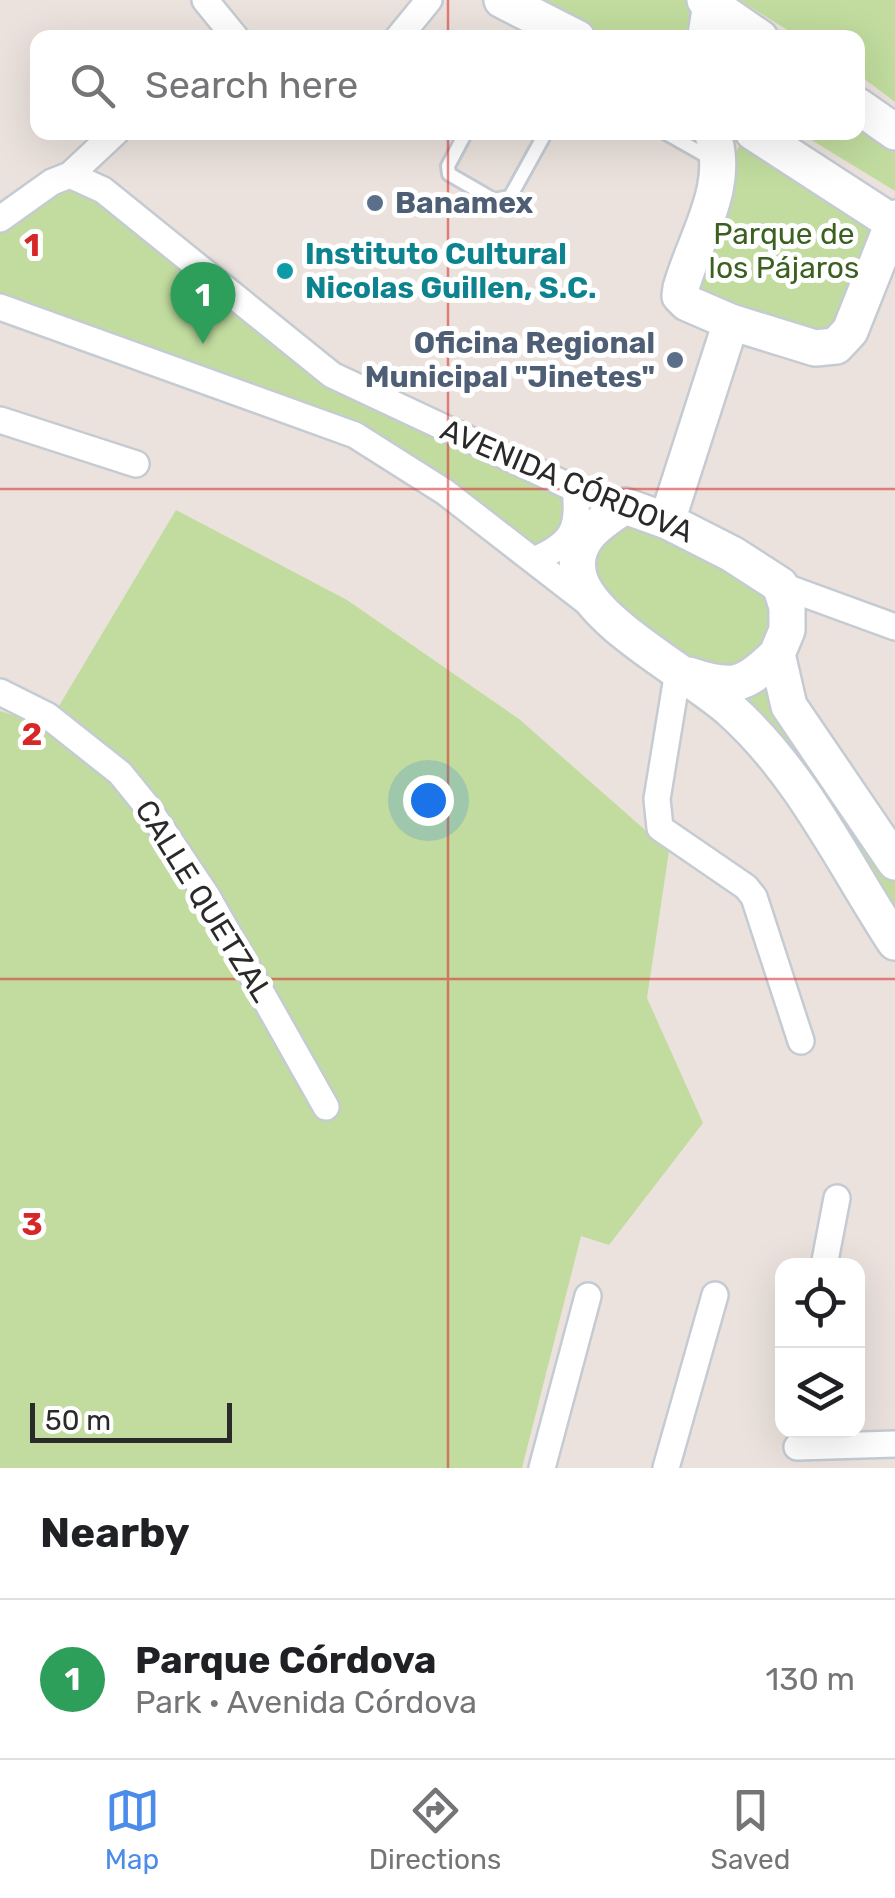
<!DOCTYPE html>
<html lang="en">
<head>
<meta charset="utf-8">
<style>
	body { margin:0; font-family:Rubik,sans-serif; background:#f2f2f2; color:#202124 }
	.controls { position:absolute; right:30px; bottom:30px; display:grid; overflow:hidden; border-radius:20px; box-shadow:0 10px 40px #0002 }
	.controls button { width:90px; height:90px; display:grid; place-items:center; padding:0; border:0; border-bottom:2px solid #e0e0e0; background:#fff; color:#202124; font:50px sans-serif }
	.scale { position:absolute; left:30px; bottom:25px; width:202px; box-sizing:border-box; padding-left:10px; border:5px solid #2a2a2a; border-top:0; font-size:28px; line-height:35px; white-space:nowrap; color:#2a2a2a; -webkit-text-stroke:8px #fff; paint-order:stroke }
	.you { position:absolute; left:428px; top:800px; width:35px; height:35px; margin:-25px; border:8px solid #fff; border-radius:50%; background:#1a73e8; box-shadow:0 0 0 15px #1a73e833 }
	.badge { display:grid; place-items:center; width:65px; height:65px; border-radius:50%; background:#4b8be9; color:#fff; font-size:32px; font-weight:700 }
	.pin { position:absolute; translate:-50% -82px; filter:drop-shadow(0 2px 5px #0008) }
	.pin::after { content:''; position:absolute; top:52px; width:35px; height:30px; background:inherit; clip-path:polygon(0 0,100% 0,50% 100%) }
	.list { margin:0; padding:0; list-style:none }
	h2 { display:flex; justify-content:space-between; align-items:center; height:130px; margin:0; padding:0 40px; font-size:42px }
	h2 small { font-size:32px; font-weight:400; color:#757577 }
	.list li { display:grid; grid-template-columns:65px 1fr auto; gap:30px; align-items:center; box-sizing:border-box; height:160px; padding:0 40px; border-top:2px solid #e0e0e0 }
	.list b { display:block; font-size:38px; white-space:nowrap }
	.list p { margin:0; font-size:32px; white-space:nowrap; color:#757577 }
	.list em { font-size:32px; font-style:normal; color:#757577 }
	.icon { flex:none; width:55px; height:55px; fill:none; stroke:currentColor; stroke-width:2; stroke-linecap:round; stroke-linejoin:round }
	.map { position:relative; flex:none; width:895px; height:1468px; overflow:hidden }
	.search { position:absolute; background:#fff; box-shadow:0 10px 40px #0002; left:30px; right:30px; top:30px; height:110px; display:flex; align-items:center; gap:25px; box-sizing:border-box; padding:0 35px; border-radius:20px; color:#757577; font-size:38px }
	.sheet { height:290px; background:#fff }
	nav { display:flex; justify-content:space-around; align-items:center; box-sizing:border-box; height:140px; border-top:2px solid #e0e0e0; background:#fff; font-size:28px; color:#757577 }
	nav a { display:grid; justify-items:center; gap:5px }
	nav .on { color:#4b8be9 }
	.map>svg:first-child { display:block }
</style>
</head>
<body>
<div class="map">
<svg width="895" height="1468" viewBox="0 0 895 1468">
	<rect width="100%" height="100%" fill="#ebe2dd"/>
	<path fill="#c1dc9e" d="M512,0H688L698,7L688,23L685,37L586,38Z
		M739,0H895V102L858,74V38L799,37Z
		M858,122L895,146V191L800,133L858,132Z
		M740,143L818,180L881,227L830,338L683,294Z
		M71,178L331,376L572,491L575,516L535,557L357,433L0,305V223Z
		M176,510L347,600L519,719L669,851L647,998L703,1123L609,1245L581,1236L522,1468H0V711L47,726Z
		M627,510L776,590L778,636L750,674L682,664L589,576L592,538Z
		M769,677L895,879V930L738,690Z"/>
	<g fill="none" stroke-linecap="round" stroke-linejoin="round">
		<g stroke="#c5cbd2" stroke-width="18">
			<path id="service" d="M466,132L448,166L449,174L494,200L510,197L546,132
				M664,132L710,158"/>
		</g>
		<g stroke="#c5cbd2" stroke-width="30">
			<path id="minor" d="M205,0L236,38
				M398,38L429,0
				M70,175L103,190L332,375L575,489L625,506
				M0,219L52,182L70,175L116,132
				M0,307L355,435L445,492L588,603
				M0,420L136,464
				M534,560C572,544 580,529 575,489
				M780,585L895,627
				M678,671L657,799L660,828L746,887L754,897L801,1041
				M0,692L48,716L120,773L146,805L207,896L326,1107
				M824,1266L837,1198
				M797,1447L895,1444
				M542,1468L588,1296
				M666,1468L715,1295"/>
		</g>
		<g stroke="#c5cbd2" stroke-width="35">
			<path id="tertiary" d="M703,38L709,0"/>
		</g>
		<g stroke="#c5cbd2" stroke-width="40">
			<path id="secondary" d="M502,0L577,38
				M705,0L760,38
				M858,106L895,132
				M712,132C732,185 695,238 681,288L680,296L687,303L731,322L815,348L836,346L850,331L895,218
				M753,132L895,224
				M667,521L731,322
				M689,675C733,690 745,686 777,654
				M895,862L789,706L777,654L787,630V607L780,585L732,554L667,521L625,506C599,523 570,541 579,576C590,623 695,677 732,711C802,774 844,864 895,942"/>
		</g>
		<use href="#service" stroke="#fff" stroke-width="12"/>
		<use href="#minor" stroke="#fff" stroke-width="25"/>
		<use href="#tertiary" stroke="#fff" stroke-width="30"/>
		<use href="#secondary" stroke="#fff" stroke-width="35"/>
	</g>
	<path fill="none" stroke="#d62828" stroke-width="2.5" stroke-opacity="0.55" d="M448,0V38M448,132V1468M0,489H895M0,979H895"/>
	<g fill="#5c6f8a" stroke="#fff" stroke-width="4">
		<circle cx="375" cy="203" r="10"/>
		<circle cx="675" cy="360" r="10"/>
	</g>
	<circle fill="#0f9aa8" stroke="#fff" stroke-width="4" cx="285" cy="271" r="10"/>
	<g text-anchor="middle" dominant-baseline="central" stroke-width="10" stroke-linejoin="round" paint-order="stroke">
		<g font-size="30" font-weight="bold" fill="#4e5e75" stroke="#fff" text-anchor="start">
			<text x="395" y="203">Banamex</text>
			<text x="655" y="343" text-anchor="end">Oficina Regional<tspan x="655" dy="34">Municipal "Jinetes"</tspan></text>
		</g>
		<g font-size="30" fill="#3b6020" stroke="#fff">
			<text x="784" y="234">Parque de<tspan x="784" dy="34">los Pájaros</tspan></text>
		</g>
		<g font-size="30" font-weight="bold" fill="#0d838f" stroke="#fff" text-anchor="start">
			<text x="305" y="254">Instituto Cultural<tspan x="305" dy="34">Nicolas Guillen, S.C.</tspan></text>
		</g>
		<g font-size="30" fill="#2a2a2a" stroke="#fff">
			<text transform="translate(567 481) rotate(23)">AVENIDA CÓRDOVA</text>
			<text transform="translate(204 901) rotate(58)">CALLE QUETZAL</text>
		</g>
	</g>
	<g font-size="32" text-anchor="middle" font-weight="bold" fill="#d62828" stroke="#fff" stroke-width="10" stroke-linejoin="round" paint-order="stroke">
		<text x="32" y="256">1</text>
		<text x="32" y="745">2</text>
		<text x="32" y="1235">3</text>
	</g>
</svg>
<div class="controls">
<button><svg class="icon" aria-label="locate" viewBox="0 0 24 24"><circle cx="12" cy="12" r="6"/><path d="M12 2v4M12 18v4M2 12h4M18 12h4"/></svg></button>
<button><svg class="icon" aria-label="layers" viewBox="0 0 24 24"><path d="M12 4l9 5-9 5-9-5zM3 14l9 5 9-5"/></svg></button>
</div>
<div class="scale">50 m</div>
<div class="you"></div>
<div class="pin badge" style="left:203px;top:344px;background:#2e9e5b">1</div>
<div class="search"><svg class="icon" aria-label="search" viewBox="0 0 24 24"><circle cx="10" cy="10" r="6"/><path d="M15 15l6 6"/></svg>Search here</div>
</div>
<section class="sheet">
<h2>Nearby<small></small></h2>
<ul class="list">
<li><span class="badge" style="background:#2e9e5b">1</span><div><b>Parque Córdova</b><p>Park · Avenida Córdova</p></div><em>130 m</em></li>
</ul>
</section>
<nav>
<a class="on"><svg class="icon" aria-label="map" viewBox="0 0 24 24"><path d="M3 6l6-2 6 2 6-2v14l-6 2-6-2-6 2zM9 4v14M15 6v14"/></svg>Map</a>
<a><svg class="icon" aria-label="directions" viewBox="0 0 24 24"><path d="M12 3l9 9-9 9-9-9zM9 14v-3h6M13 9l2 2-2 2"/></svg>Directions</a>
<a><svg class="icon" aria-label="saved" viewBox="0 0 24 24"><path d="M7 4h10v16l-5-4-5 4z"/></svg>Saved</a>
</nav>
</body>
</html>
